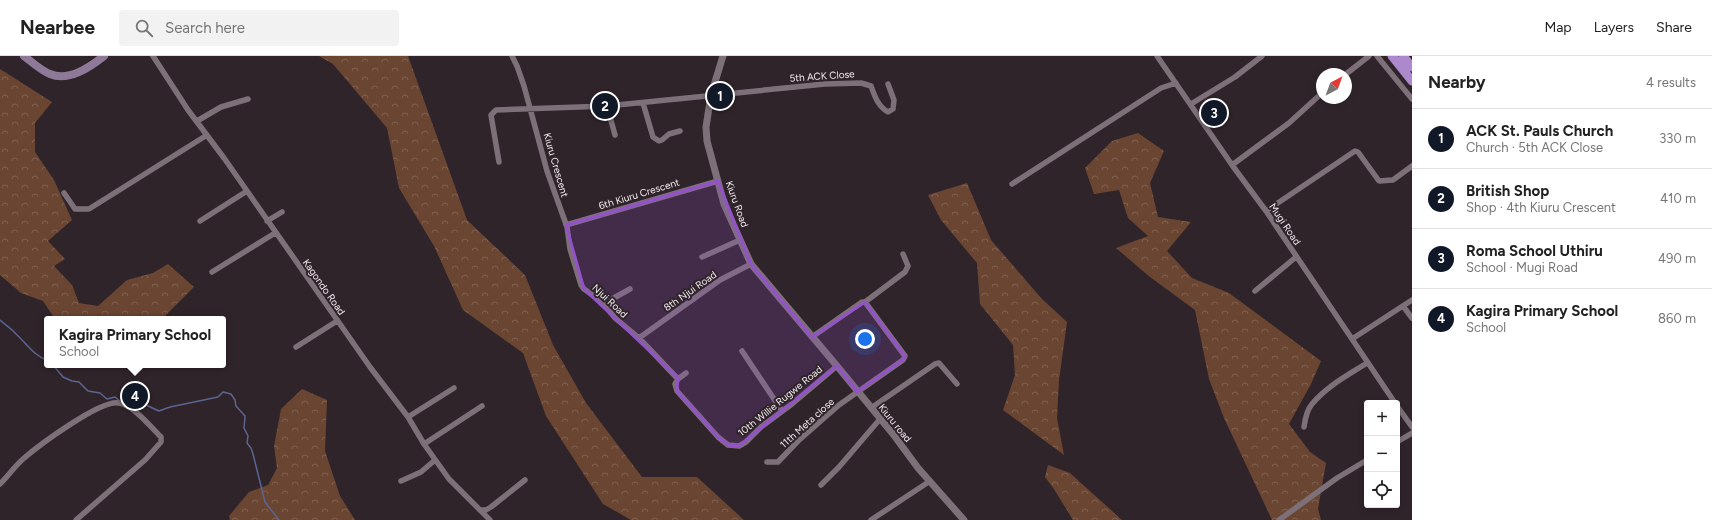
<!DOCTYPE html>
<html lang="en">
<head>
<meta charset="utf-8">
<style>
	body { margin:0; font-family:Figtree,sans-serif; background:#f2f2f2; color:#222 }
	.controls { position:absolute; right:12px; bottom:12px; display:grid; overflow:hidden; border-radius:4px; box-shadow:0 2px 6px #0003 }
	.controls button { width:36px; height:36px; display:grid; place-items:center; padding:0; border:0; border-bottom:1px solid #e0e0e0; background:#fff; color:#222; font:20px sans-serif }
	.compass { position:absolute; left:1316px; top:12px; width:36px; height:36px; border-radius:50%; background:#fff; box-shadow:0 2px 6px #0003; rotate:41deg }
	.you { position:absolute; left:865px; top:283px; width:14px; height:14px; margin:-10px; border:3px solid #fff; border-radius:50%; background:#1a73e8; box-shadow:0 0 0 6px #1a73e833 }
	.badge { display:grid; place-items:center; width:26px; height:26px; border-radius:50%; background:#111827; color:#fff; font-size:13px; font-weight:700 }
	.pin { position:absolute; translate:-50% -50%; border:2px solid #fff; box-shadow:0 1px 4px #0006 }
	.popup { position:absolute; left:44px; top:260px; width:182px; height:52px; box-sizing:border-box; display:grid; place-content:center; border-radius:4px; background:#fff; filter:drop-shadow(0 1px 3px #0005); font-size:13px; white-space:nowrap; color:#767676 }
	.popup b { font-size:15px; color:#222 }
	.popup::after { content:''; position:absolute; left:50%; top:100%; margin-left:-8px; border:8px solid transparent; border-top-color:#fff }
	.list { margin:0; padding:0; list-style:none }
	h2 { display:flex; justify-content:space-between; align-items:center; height:52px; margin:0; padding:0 16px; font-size:17px }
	h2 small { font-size:13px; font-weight:400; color:#767676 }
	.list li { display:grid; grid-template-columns:26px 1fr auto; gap:12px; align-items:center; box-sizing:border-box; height:60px; padding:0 16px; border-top:1px solid #e0e0e0 }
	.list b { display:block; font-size:15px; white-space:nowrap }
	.list p { margin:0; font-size:13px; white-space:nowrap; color:#767676 }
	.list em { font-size:13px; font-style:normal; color:#767676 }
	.icon { flex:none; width:22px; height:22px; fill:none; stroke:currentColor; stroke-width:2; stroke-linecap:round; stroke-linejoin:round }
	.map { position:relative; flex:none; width:1412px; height:464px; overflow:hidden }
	header { display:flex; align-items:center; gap:24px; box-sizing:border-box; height:56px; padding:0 20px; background:#fff; border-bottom:1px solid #e0e0e0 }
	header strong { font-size:19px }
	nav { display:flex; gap:22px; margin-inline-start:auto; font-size:14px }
	.search { width:280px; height:36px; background:#f2f2f2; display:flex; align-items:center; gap:10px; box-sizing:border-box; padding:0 14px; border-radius:4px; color:#767676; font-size:15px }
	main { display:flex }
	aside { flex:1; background:#fff }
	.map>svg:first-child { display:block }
</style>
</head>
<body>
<header>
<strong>Nearbee</strong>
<div class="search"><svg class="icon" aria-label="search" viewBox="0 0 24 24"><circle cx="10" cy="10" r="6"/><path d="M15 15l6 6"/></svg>Search here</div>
<nav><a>Map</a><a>Layers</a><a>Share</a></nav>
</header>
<main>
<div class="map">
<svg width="1412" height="464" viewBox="0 0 1412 464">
	<defs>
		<pattern id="forest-crowns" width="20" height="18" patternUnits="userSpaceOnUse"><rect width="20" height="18" fill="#6a4532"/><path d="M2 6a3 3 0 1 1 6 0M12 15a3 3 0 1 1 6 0" fill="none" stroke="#806050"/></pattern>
	</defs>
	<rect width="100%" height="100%" fill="#30242b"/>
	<path fill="#3d2c37" d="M1205,42L1225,65L1222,71L1202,48Z"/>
	<path fill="url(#forest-crowns)" d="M319,0H408L467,164L525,219L553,289L586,347L642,421H697L744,464H631L603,448L546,360L523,297L463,254L434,190L399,132L387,72L333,8Z
		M0,13L52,46L35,67V96L54,124L72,164L48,185L65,203L54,210L72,229L79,247L98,250L127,224L153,217L168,208L194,231L166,259L163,263H55L43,245L21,237L0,219Z
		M1138,77L1164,95L1150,127L1158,161L1191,166L1167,195L1192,222L1229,237L1321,305L1311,328L1289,368L1310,396L1326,407L1318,453L1321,464H1272L1224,362L1209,323L1195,254L1150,221L1116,192L1148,180L1128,162L1119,134L1094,138L1085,112L1112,85Z
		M967,127L991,184L1042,243L1067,266L1059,324L1057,362L1064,399L1003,354L1015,319L1013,289L980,248L977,207L941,164L928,139Z
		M302,333L327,344L325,395L340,440L355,464H230L229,460L249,436L268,429L277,412L274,390L281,353Z
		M1048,409L1070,417L1122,464H1073L1054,433L1045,421Z"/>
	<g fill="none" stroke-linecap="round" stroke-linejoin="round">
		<path stroke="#5b6591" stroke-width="1.5" d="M0,264C5,269 11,272 16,278C26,287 34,300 47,304
			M53,309L63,321L72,325L79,326L88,335L100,337L107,343L115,341L121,346
			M130,349H146L159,355L170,351L218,341L223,336L231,338L235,344L236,350L245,360L244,372L248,380L247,387L251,392L253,398L265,446L279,464"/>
		<path stroke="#7e7079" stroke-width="5.5" d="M153,0L188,54L224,102L370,311L408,361L424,388L449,423L490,464
			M512,0L517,10L524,30L547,115L567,171L570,193L581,229L584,233L602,246L615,262L639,282L720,224L751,208
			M1157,0L1232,109L1266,155L1395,347
			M1377,0L1412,43
			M1346,18L1369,0
			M643,47L653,81L659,85L662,84L669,78L680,75
			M1191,48L1235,21L1262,0
			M607,50L615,79
			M197,65L221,51L248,43
			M499,106L491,59L496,54L607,50L825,28L861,27L871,30C875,41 878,50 888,56L893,53L894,44L888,28
			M1232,109L1289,67L1322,37
			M1012,128L1161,32L1176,27
			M64,137L75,153H89L207,79
			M1266,155L1355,95L1358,96L1379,125L1393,124L1412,110
			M200,165L247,135
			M267,165L282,156
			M566,169L718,125
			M702,201L740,184
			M212,216L275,177
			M1255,235L1296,201
			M865,246L905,216L908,210L903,198
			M603,248L630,233
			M1403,250L1412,262
			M639,282L678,323L686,317
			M1352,283L1412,244
			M296,291L337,265
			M742,295L782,355
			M678,323L675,328L677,335L718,381L728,389L739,390L746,386L761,371L792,348L837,310
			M1397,350L1412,371
			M871,352L935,308L939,307L957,328
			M408,361L454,332
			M1304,371C1305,363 1307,354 1312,348C1327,330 1348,319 1367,307
			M1397,386L1412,377
			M424,388L482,350
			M767,406H778L798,385L839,349L903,304L905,300L865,246H862L812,281
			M401,425L421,416L435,404
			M0,428C8,420 15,410 23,403C38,390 101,343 119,347C133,349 151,371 161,381V386L145,404L76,464
			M821,429L839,411L880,363
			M480,454H486L491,451L525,424
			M871,464L930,425
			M1279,464L1337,422L1367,404"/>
		<path stroke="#7e7079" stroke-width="7" d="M723,0L711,39L706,71L707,85L724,148L751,208L837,310L893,378L918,412L964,464"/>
		<path stroke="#8f7998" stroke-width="8" d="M24,0C32,6 40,14 50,18C69,26 90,11 104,0"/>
		<path stroke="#ac88cd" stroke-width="9" d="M1392,0L1412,25
			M1403,0L1412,11"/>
	</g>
	<path fill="#9352c9" fill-opacity="0.2" stroke="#9352c9" stroke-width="3" stroke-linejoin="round" d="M718,125L751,208L812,281L865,246L905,300L903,304L857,336L837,310L739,390L728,389L718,381L677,335L678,322L584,233L566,169Z"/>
	<g text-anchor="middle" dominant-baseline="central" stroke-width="4" stroke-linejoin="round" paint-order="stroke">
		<g font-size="10" fill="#f3ebf0" stroke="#30242b">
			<text transform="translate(822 20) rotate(-4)">5th ACK Close</text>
			<text transform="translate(556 109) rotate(74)">Kiuru Crescent</text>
			<text transform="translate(639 138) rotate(-17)">6th Kiuru Crescent</text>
			<text transform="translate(737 148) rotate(70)">Kiuru Road</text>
			<text transform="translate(1285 168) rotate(56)">Mugi Road</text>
			<text transform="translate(324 231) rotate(55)">Kagondo Road</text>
			<text transform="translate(690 235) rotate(-35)">8th Njui Road</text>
			<text transform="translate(610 245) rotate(43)">Njui Road</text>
			<text transform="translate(780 345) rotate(-39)">10th Willie Rugwe Road</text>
			<text transform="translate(807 367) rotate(-42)">11th Meta close</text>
			<text transform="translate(895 367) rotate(51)">Kiuru road</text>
		</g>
	</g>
</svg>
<div class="controls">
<button>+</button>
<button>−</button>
<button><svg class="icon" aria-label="locate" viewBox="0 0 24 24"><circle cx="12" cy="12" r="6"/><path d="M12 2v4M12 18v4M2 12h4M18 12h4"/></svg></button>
</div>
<svg class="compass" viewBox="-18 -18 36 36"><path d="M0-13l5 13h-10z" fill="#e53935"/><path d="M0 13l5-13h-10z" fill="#767676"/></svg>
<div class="you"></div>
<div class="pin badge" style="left:720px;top:40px">1</div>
<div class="pin badge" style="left:605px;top:50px">2</div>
<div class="pin badge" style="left:1214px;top:57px">3</div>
<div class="pin badge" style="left:135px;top:340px">4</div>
<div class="popup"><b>Kagira Primary School</b>School</div>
</div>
<aside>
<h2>Nearby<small>4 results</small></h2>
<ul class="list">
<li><span class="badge">1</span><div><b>ACK St. Pauls Church</b><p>Church · 5th ACK Close</p></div><em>330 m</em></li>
<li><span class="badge">2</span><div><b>British Shop</b><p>Shop · 4th Kiuru Crescent</p></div><em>410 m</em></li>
<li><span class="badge">3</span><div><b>Roma School Uthiru</b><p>School · Mugi Road</p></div><em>490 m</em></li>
<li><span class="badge">4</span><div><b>Kagira Primary School</b><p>School</p></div><em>860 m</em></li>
</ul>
</aside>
</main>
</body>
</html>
